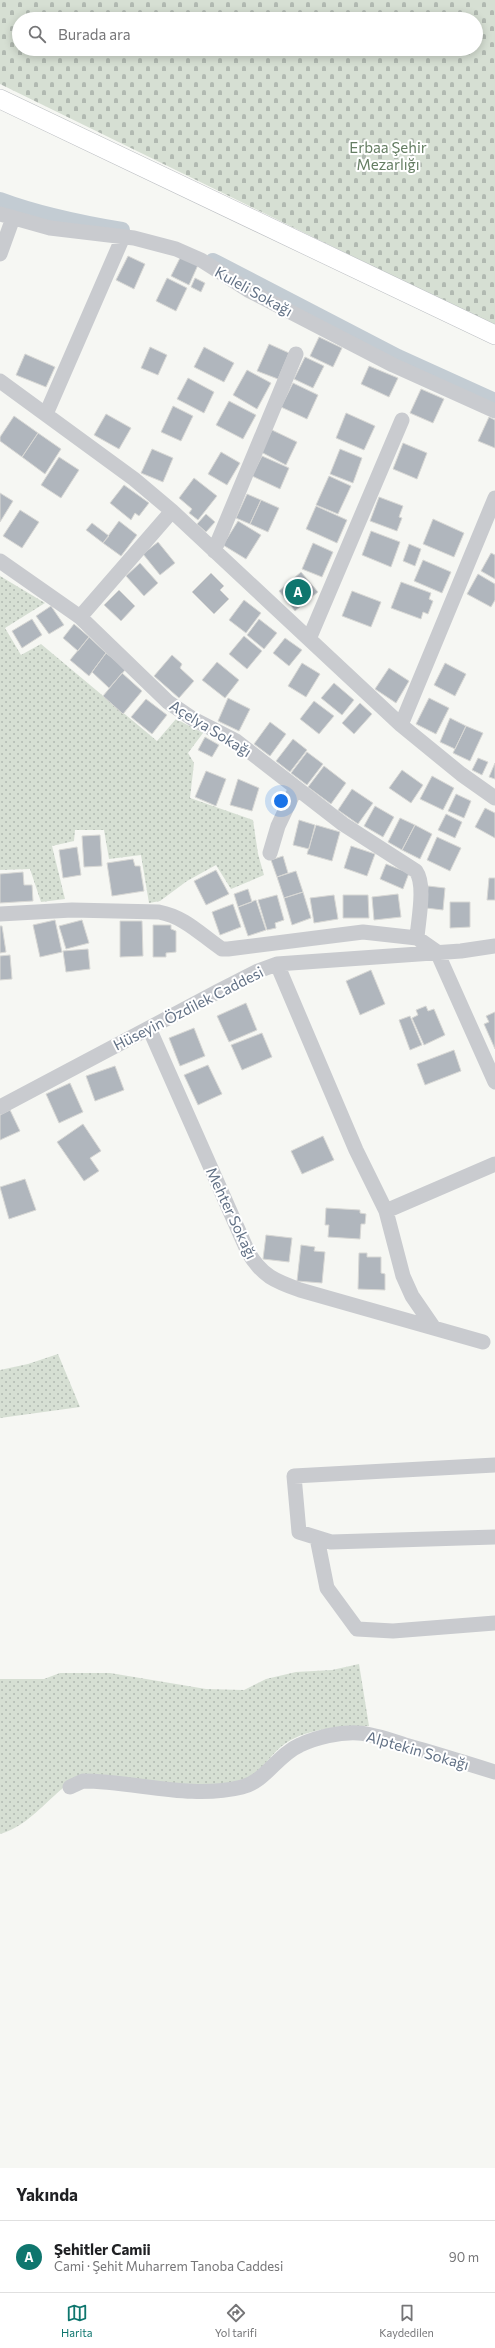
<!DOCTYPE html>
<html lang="tr">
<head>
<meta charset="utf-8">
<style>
	body { margin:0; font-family:Commissioner,sans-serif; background:#f2f2f2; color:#202124 }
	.you { position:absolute; left:281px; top:801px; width:14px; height:14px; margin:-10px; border:3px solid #fff; border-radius:50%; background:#1a73e8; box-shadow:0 0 0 6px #1a73e833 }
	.badge { display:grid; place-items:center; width:26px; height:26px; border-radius:50%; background:#0f766e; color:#fff; font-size:13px; font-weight:700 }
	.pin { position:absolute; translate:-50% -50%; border:2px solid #fff; box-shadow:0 1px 4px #0006 }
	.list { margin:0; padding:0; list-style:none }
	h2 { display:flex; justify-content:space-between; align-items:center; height:52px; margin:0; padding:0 16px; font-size:17px }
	h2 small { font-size:13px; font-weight:400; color:#757577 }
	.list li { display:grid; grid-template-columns:26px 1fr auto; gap:12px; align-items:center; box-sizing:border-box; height:72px; padding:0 16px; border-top:1px solid #e0e0e0 }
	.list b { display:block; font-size:15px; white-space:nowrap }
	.list p { margin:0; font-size:13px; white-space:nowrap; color:#757577 }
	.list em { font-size:13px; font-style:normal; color:#757577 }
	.icon { flex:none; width:22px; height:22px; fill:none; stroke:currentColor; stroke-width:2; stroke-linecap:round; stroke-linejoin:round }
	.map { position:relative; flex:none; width:495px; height:2168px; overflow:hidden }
	.search { position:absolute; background:#fff; box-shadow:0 2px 10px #0003; left:12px; right:12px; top:12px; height:44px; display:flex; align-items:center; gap:10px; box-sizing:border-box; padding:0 14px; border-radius:22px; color:#757577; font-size:15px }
	.sheet { height:124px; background:#fff }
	nav { display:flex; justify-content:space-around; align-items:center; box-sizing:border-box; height:56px; border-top:1px solid #e0e0e0; background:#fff; font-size:11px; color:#757577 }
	nav a { display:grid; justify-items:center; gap:2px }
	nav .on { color:#0f766e }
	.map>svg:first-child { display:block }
</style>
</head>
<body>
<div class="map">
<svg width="495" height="2168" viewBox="0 0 495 2168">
	<defs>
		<pattern id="grass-dots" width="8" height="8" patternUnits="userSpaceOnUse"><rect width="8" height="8" fill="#d6dfd3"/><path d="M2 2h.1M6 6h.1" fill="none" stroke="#b1b9b1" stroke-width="1.8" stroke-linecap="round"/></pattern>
		<pattern id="cemetery-stones" width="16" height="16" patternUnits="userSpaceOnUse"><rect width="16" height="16" fill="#d6dfd3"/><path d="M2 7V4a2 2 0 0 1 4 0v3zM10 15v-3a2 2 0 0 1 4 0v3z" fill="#b1b9b1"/></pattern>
	</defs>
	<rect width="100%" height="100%" fill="#f6f7f3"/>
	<path fill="url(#grass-dots)" d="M0,576L45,603L5,628L21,655L41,644L157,741L176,719L203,733L188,753L194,763L190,798L253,820L258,854L264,875L231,889L216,865L187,881L160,901L149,903L141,855L109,859L104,830H75L74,841L52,846L65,899L41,902L30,869L0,870Z
		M58,1354L80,1407L0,1418V1370L28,1364Z
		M359,1664L369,1726C342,1726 309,1728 286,1743C271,1753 262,1772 245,1779C209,1793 116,1781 75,1779C50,1795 30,1826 0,1834V1679H44L60,1673H110L206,1689L244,1690L266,1679L296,1672L332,1670Z"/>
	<path fill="url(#cemetery-stones)" fill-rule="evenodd" d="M0,0H495V326L0,84ZM19,19H476V49H19Z"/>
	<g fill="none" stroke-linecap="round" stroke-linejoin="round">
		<path stroke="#c3ccd3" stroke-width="16" d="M0,200C40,215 80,223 122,230
			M213,261L398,357L495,401"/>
	</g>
	<path fill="#b0b6bd" stroke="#d8d8d5" d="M128,256L145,264L134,289L116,280Z
		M181,256L198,265L189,285L171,276Z
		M167,278L187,288L176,311L156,301Z
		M195,278L205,283L201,292L191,287Z
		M319,337L342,348L333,367L310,356Z
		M269,344L289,353L278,379L257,371Z
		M150,347L167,355L158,375L141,368Z
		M204,347L234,363L224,382L194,367Z
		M25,354L55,367L46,387L16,375Z
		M305,357L324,366L313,388L294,379Z
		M369,366L398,378L389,397L361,384Z
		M247,370L271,383L257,409L233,395Z
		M188,378L214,392L204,413L177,399Z
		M293,383L318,395L307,419L281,407Z
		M421,389L444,399L433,423L410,413Z
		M229,401L256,415L243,439L216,425Z
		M173,406L193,416L181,441L161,432Z
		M346,413L375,426L364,450L336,438Z
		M106,414L131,428L119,449L94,435Z
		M14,416L38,433L22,457L0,441V437Z
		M489,417L495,420V448L478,441Z
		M272,430L297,442L286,465L261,452Z
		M38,433L61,449L45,474L22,457Z
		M403,443L427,453L417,479L393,469Z
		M152,449L173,458L163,482L141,473Z
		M340,449L362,458L353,483L330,474Z
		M221,452L240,463L227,485L208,474Z
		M262,456L289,468L280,489L252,476Z
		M59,457L79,470L61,498L41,485Z
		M329,476L351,486L338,514L316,505Z
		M194,478L217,496L198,520L189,513L192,509L179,498Z
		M124,485L149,503L139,516L135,513L131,520L110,503Z
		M0,493L13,501L0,522Z
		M247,494L261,500L250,524L236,518Z
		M379,497L403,506L399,517L402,518L397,531L370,521Z
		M261,500L279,508L268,532L250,524Z
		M316,506L347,520L337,543L306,529Z
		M20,510L39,522L22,548L3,536Z
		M206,514L215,522L206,532L197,524Z
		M433,519L464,533L454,557L423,544Z
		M119,521L137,535L121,556L103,543Z
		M238,521L261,535L246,559L223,545Z
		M92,523L109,536L103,543L86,530Z
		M371,531L400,542L391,567L362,555Z
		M158,542L175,563L160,575L143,554Z
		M313,543L333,552L322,577L302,569Z
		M409,544L421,549L415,566L403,561Z
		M491,553L495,555V579L481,571Z
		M423,560L451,572L442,593L414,581Z
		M140,563L158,583L144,596L126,576Z
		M301,572L318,592L295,611L279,591Z
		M211,573L224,586L220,590L229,599L214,614L192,592Z
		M478,574L495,584V600L491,607L467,594Z
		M401,582L431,593L429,599L433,601L428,614L423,612L421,619L391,608Z
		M119,590L135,606L121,621L104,605Z
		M352,591L381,602L371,627L342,616Z
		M244,600L261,613L246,633L229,620Z
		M51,606L64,625L49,634L36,616Z
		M32,619L42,635L22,648L12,631Z
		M259,619L277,633L264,649L247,635Z
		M74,624L89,637L78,651L63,638Z
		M244,636L262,651L247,669L229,654Z
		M89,637L106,653L89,676L70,660Z
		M285,638L302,650L289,666L273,653Z
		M106,653L126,669L109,688L92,672Z
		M172,655L182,664L180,668L194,681L179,698L154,676Z
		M217,662L239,680L225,698L202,680Z
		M302,663L320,674L306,697L288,686Z
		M445,663L466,674L455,696L434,685Z
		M389,668L409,681L396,703L375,689Z
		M122,673L142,691L123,714L103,696Z
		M334,683L354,700L342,715L321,698Z
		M228,698L250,709L239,731L218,721Z
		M429,698L449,708L436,734L416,724Z
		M146,699L167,715L152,734L131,717Z
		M314,701L334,716L319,734L300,719Z
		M360,703L372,714L354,734L342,723Z
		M450,718L466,726L455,749L440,742Z
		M270,722L286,734L270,756L254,744Z
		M466,726L483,733L470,761L453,753Z
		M205,737L219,745L212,757L198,750Z
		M293,739L307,750L290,772L276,761Z
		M307,752L323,764L307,785L291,773Z
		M478,758L488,762L482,775L472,770Z
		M495,763V779L489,777Z
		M324,766L346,783L331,804L308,787Z
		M402,770L423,785L411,803L389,788Z
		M206,771L226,779L216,806L195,797Z
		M432,776L454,788L443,810L420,799Z
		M238,779L259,788L252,811L230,805Z
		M352,789L373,803L358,824L338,810Z
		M456,794L471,801L464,818L448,811Z
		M375,806L394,817L383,837L364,826Z
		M485,808L495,813V838L475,827Z
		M446,814L462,822L455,838L438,830Z
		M400,818L415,825L402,850L388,842Z
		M299,820L315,825L309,849L293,845Z
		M316,825L340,832L332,861L307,854Z
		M415,825L432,834L420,859L402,850Z
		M100,835L102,866L84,867L82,836Z
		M437,837L461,848L450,871L427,860Z
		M351,846L375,854L367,876L344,868Z
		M77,847L81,875L63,878L59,850Z
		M283,856L288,873L277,877L271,860Z
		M133,859L135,866H140L144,891L112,896L107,863Z
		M386,864L409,873L403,889L380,879Z
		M216,870L229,894L206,905L194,881Z
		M296,871L303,892L284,898L277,877Z
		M23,872L24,885H32L33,901L0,903V874Z
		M489,878H495V900H487Z
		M428,886L445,888L443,910L426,908Z
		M248,889L252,902L238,907L234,894Z
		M303,892L311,918L292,925L284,898Z
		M398,894L401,917L374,920L372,897Z
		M277,895L284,920L275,923L276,928L267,930L258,900Z
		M334,895L338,919L314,923L310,898Z
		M343,895H368L369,918H343Z
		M256,900L266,930L248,936L238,907Z
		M450,902H470V927L450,928Z
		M233,904L241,927L220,935L212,912Z
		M55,920L62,952L40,957L33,925Z
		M82,920L89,943L66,949L59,926Z
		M120,921H142L143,956L120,957Z
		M153,925H171V929L176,931V952L166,953V957H153Z
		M0,926H2L6,952L0,953Z
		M88,949L90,969L66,972L63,951Z
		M10,955L12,979L0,980V956Z
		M371,970L385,1004L360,1015L346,981Z
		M246,1003L257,1030L229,1042L217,1016Z
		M426,1006L428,1011L434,1009L445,1035L424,1045L412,1018L418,1015L416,1010Z
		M495,1012V1049L484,1024L489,1022L486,1016Z
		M410,1016L422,1045L410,1050L399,1020Z
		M194,1028L205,1056L180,1066L169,1038Z
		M262,1033L272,1057L242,1070L231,1045Z
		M454,1050L461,1071L425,1085L417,1064Z
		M208,1065L222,1094L198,1105L184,1075Z
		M115,1066L124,1090L95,1101L86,1076Z
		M70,1083L83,1112L59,1123L46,1094Z
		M10,1110L20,1131L0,1140V1115Z
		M83,1124L101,1151L90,1158L99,1171L84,1181L57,1142Z
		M323,1136L334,1160L302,1174L291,1151Z
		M25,1179L36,1210L9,1219L0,1187Z
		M326,1208L360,1210V1213L366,1214L365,1224H361L360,1239L328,1237L329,1225H325Z
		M266,1235L292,1238L289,1262L263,1259Z
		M301,1245L315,1247L314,1251L325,1252L322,1283L297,1281Z
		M359,1253H367V1257H381V1273L385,1274V1290L358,1289Z"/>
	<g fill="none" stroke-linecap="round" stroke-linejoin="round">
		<g stroke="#bbbec2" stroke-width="20">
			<path id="major" d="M0,99L495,335"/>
		</g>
		<path stroke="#c9cbcf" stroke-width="15" d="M0,214L50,228L134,238L176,249L201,260L248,290L393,365L495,411
			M0,254L13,218
			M0,381L134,479L172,511L401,725L461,774L495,798
			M46,414L123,237
			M214,551L296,354
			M0,561L80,617L168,702L193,719L236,741L343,824L416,871C426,885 418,921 417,938
			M80,617L172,511
			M309,639L402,420
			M401,725L495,498
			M270,853L278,826L296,788
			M0,914L72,910L159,912C185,917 200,934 222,949H228L363,932L417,938L437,952L495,1082
			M277,964L356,1150L386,1211L403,1276L412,1296L434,1328
			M149,1028L248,1252C262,1276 275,1281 300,1290L483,1342
			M0,1107L217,992L258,971L277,964L461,951L495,946
			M386,1211L495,1164
			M495,1465L294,1476L299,1532L331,1542L495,1537
			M317,1538L327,1588L357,1629L393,1631L495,1623
			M70,1787L83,1781C135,1781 190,1800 242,1787C266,1781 277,1755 300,1745C317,1737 339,1732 358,1733C374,1734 390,1740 405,1745C435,1753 465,1763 495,1772"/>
		<use href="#major" stroke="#fff" stroke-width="19"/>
	</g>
	<g text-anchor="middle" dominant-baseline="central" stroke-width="4" stroke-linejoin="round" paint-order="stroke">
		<g font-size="15" fill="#647d62" stroke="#fff">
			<text x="388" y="147">Erbaa Şehir<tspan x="388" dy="17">Mezarlığı</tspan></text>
		</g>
		<g font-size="15" fill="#637286" stroke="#fff">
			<text transform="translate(254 291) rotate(29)">Kuleli Sokağı</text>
			<text transform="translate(211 728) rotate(32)">Açelya Sokağı</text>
			<text transform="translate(188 1008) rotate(-27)">Hüseyin Özdilek Caddesi</text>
			<text transform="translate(232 1213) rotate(65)">Mehter Sokağı</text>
			<text transform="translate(418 1750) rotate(16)">Alptekin Sokağı</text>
		</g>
	</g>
</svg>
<div class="you"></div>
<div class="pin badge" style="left:298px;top:592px">A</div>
<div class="search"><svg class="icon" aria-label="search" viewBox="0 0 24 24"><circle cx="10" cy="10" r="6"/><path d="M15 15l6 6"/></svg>Burada ara</div>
</div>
<section class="sheet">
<h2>Yakında<small></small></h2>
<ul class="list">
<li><span class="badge">A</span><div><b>Şehitler Camii</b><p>Cami · Şehit Muharrem Tanoba Caddesi</p></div><em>90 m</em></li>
</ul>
</section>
<nav>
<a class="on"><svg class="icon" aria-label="map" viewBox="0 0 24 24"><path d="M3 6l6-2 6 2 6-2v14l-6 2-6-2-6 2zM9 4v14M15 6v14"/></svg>Harita</a>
<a><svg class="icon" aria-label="directions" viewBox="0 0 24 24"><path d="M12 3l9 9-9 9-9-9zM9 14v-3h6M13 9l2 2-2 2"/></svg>Yol tarifi</a>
<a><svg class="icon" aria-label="saved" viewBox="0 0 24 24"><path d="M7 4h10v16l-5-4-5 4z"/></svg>Kaydedilen</a>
</nav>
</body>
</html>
